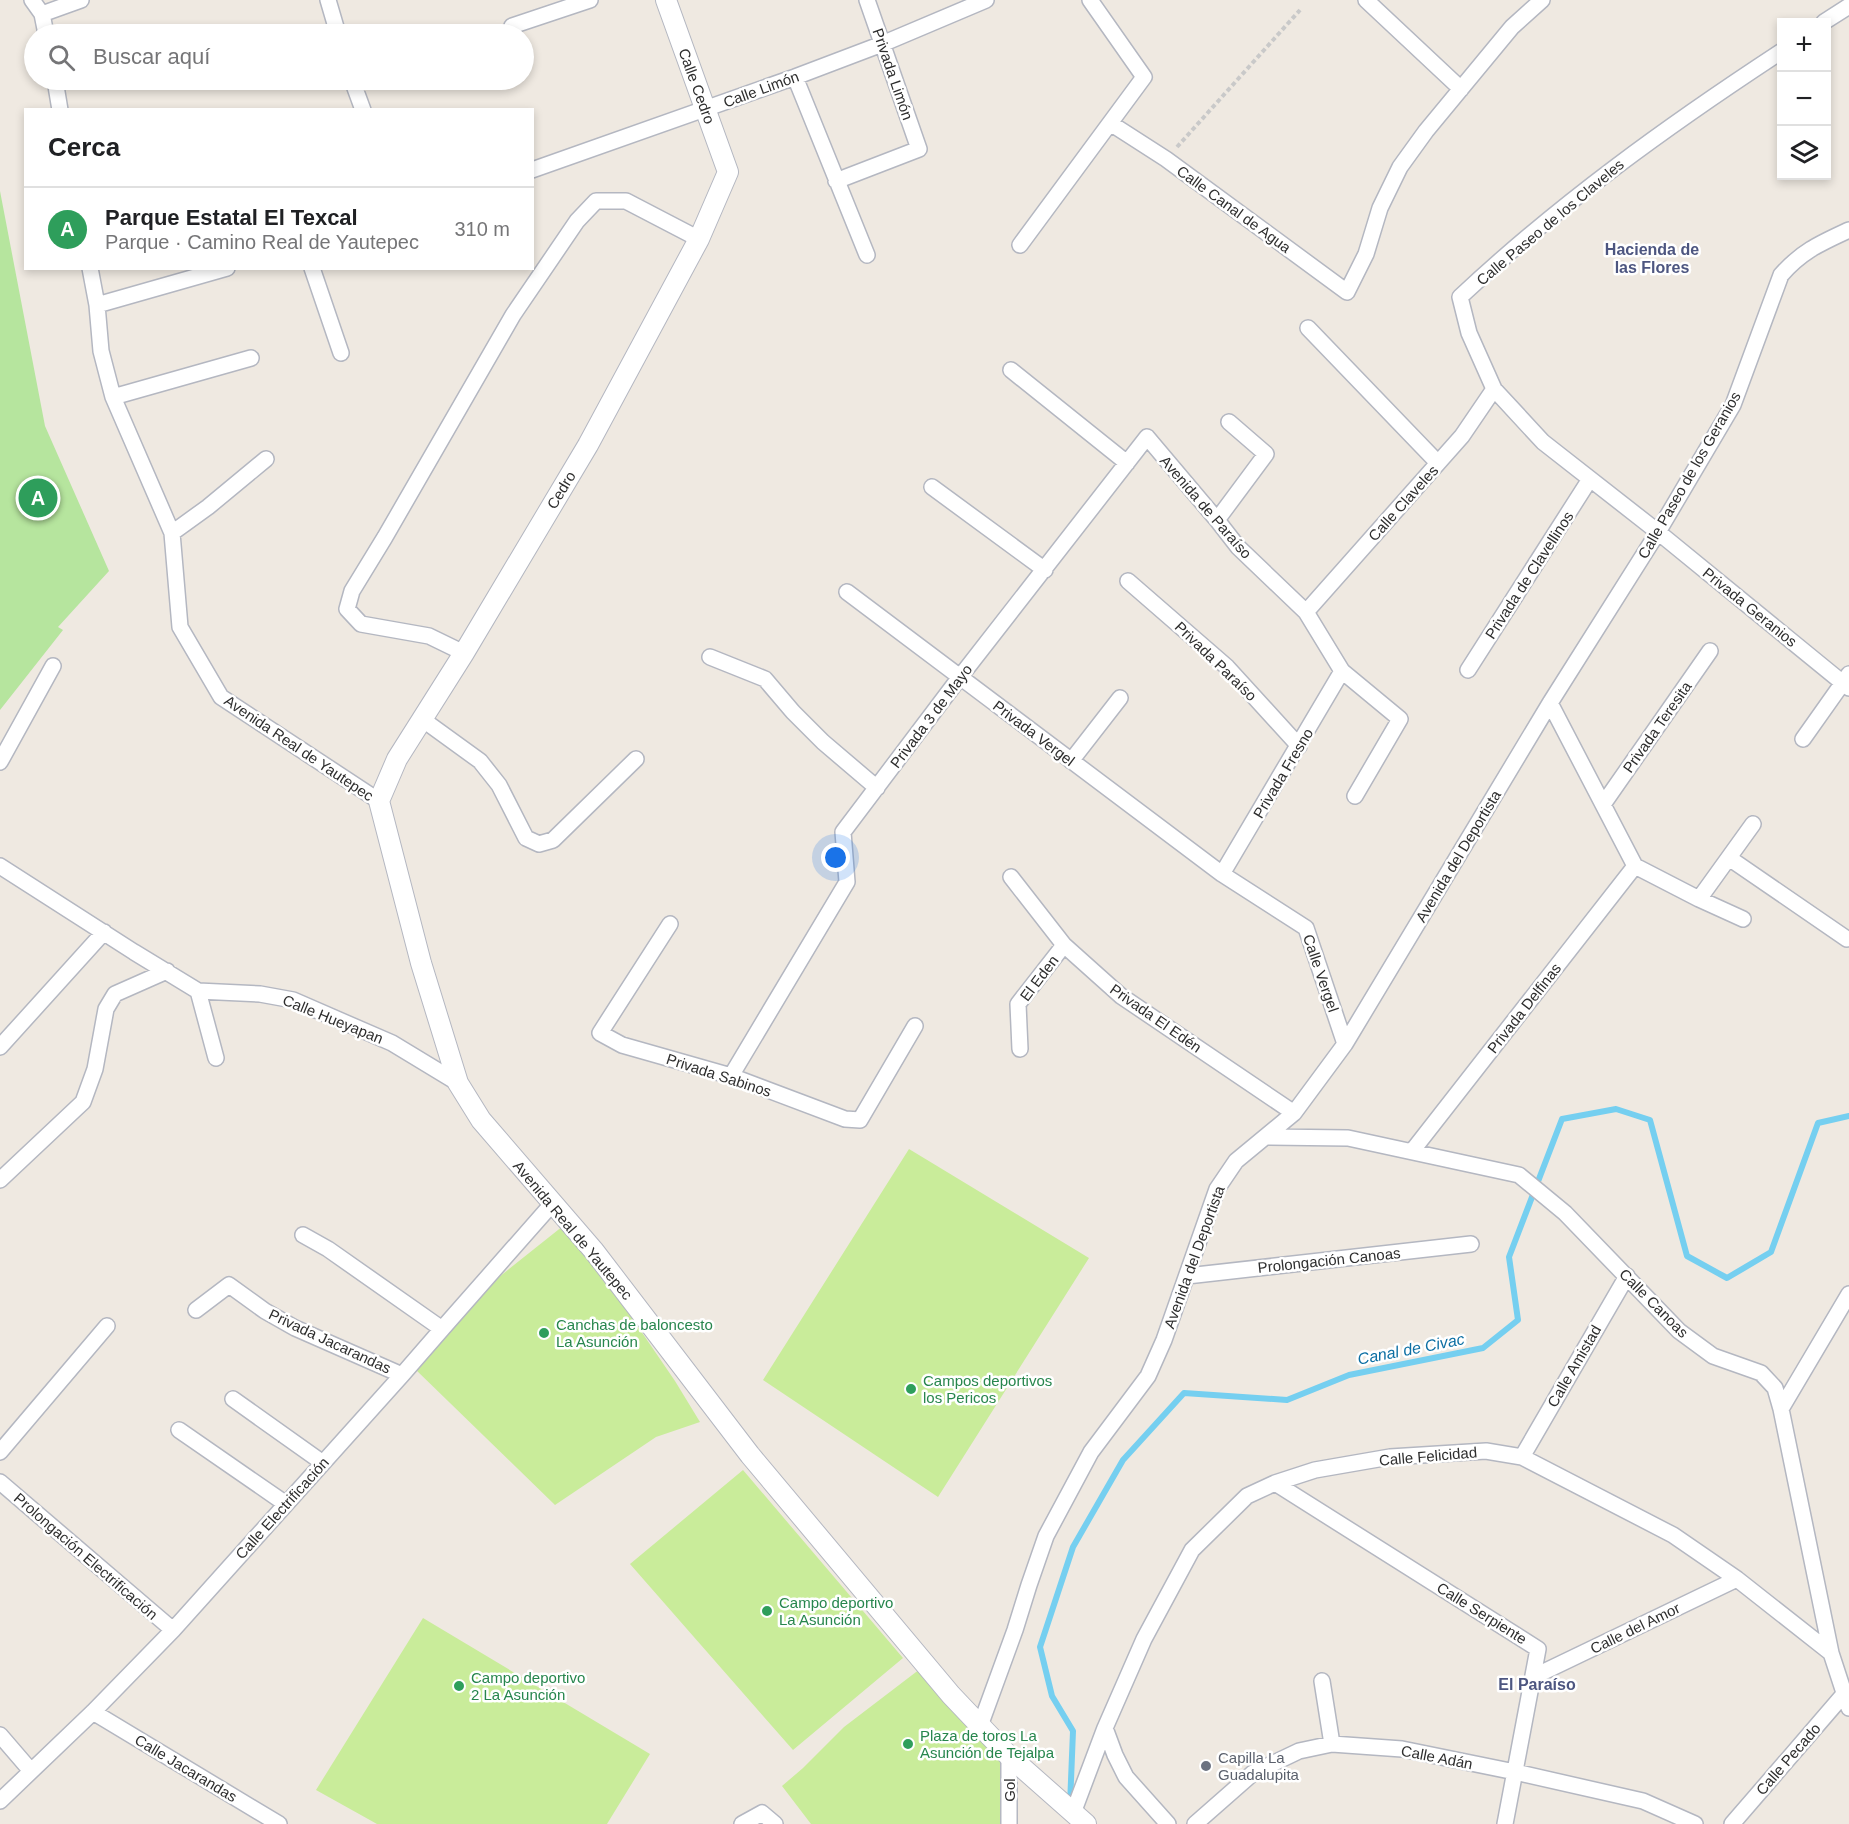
<!DOCTYPE html>
<html lang="es">
<head>
<meta charset="utf-8">
<style>
	body { margin:0; font-family:Arial,sans-serif; background:#f2f2f2; color:#202124 }
	.controls { position:absolute; right:18px; top:18px; display:grid; overflow:hidden; border-radius:0px; box-shadow:0 3px 9px #0003 }
	.controls button { width:54px; height:54px; display:grid; place-items:center; padding:0; border:0; border-bottom:2px solid #e0e0e0; background:#fff; color:#202124; font:30px sans-serif }
	.you { position:absolute; left:836px; top:858px; width:21px; height:21px; margin:-15px; border:4px solid #fff; border-radius:50%; background:#1a73e8; box-shadow:0 0 0 9px #1a73e833 }
	.badge { display:grid; place-items:center; width:39px; height:39px; border-radius:50%; background:#4264fb; color:#fff; font-size:20px; font-weight:700 }
	.pin { position:absolute; translate:-50% -50%; border:3px solid #fff; box-shadow:0 2px 6px #0006 }
	.list { margin:0; padding:0; list-style:none }
	h2 { display:flex; justify-content:space-between; align-items:center; height:78px; margin:0; padding:0 24px; font-size:26px }
	h2 small { font-size:20px; font-weight:400; color:#757577 }
	.list li { display:grid; grid-template-columns:39px 1fr auto; gap:18px; align-items:center; box-sizing:border-box; height:84px; padding:0 24px; border-top:2px solid #e0e0e0 }
	.list b { display:block; font-size:22px; white-space:nowrap }
	.list p { margin:0; font-size:20px; white-space:nowrap; color:#757577 }
	.list em { font-size:20px; font-style:normal; color:#757577 }
	.icon { flex:none; width:33px; height:33px; fill:none; stroke:currentColor; stroke-width:2; stroke-linecap:round; stroke-linejoin:round }
	.map { position:relative; flex:none; width:1849px; height:1824px; overflow:hidden }
	.search { position:absolute; background:#fff; box-shadow:0 3px 9px #0003; left:24px; top:24px; width:510px; height:66px; display:flex; align-items:center; gap:15px; box-sizing:border-box; padding:0 21px; border-radius:33px; color:#757577; font-size:22px }
	.panel { position:absolute; background:#fff; box-shadow:0 3px 9px #0003; left:24px; top:108px; width:510px; height:162px; border-radius:0px }
	.map>svg:first-child { display:block }
</style>
</head>
<body>
<div class="map">
<svg width="1849" height="1824" viewBox="0 0 1849 1824">
	<rect width="100%" height="100%" fill="#efe9e1"/>
	<path fill="#b6e59e" d="M0,191L45,426L109,571L58,627L63,630L0,710Z"/>
	<path fill="#c9ec9a" d="M909,1149L1089,1258L938,1497L763,1380Z
		M563,1226L617,1296L675,1381L700,1422L656,1437L555,1505L415,1369L484,1289Z
		M743,1470L903,1658L793,1750L630,1564Z
		M423,1618L650,1754L607,1824H377L316,1790Z
		M920,1669L1004,1760L1003,1824H811L782,1786L803,1768L844,1727Z"/>
	<g fill="none" stroke-linecap="round" stroke-linejoin="round">
		<path stroke="#75cff0" stroke-width="6" d="M1070,1805L1073,1731L1052,1696L1040,1647L1073,1547L1123,1460L1184,1393L1287,1400L1349,1375L1483,1348L1518,1320L1509,1257L1562,1119L1616,1109L1650,1120L1687,1256L1727,1278L1771,1252L1818,1123L1849,1116"/>
		<g stroke="#b4b7c1" stroke-width="18">
			<path id="minor" d="M32,0L42,14L46,34
				M328,0L338,34
				M1366,0L1461,89
				M42,14L81,0
				M1824,22L1849,6
				M512,26L590,0
				M1782,51C1669,125 1559,204 1460,297L1469,333L1494,389L1543,442L1658,532L1849,688
				M795,77L867,255
				M55,80L60,110
				M352,80L363,110
				M353,84L368,80
				M1110,123L1166,159L1347,292L1366,254L1380,208L1400,167L1426,131L1512,27L1542,0
				M532,170L795,77L882,44L986,0
				M836,181L919,149L867,0
				M1020,245L1144,77L1090,0
				M90,268L97,305L101,351L113,397L172,533L180,627L221,697L379,801
				M312,268L341,353
				M97,305L227,268
				M1308,328L1438,463
				M1011,370L1127,463
				M113,397L251,358
				M932,487L1045,570
				M1217,520L1266,454L1229,422
				M172,533L208,507L266,459
				M1128,581L1227,667L1299,746
				M847,592L1222,874L1306,928L1345,1044
				M1306,612L1462,436L1494,389
				M464,653L429,636L361,624L347,609L352,591L385,537L513,315L577,221L596,201H626L699,239
				M710,657L765,679L793,712L823,742L877,788
				M1468,670L1590,479
				M1550,703L1635,866L1699,899L1743,919
				M422,719L480,761L499,785L526,838L539,844L553,840L636,759
				M1803,739L1849,674
				M1071,761L1120,698
				M0,762L53,666
				M1604,803L1710,651
				M1729,858L1847,939
				M0,866L134,952L198,991L260,994L293,1000L392,1043L458,1083
				M1222,874L1342,671
				M1011,877L1064,945L1121,996L1294,1113
				M1699,899L1753,824
				M670,924L600,1033L622,1045L731,1076L845,1119L860,1120L915,1026
				M198,991L216,1058
				M0,1047L104,932
				M1020,1049L1018,1004L1064,945
				M731,1076L847,882L843,832L960,677L1147,437L1217,520L1238,547L1306,612L1342,671L1400,719L1355,796
				M1266,1137L1348,1138L1519,1175L1565,1213L1679,1331L1713,1356L1761,1373L1775,1388L1781,1409L1831,1653L1849,1708
				M1413,1150L1635,866
				M0,1180L83,1102L95,1069L106,1009L115,994L167,971
				M303,1235L328,1249L442,1329
				M1187,1276L1471,1244
				M196,1310L229,1285L265,1311L295,1328L402,1375
				M233,1399L323,1463
				M1781,1409L1849,1294
				M179,1430L286,1504
				M0,1452L107,1326
				M1522,1457L1627,1276
				M0,1482L173,1630
				M1275,1483L1538,1649L1505,1824
				M1533,1677L1737,1579
				M1322,1681L1332,1744
				M93,1712L279,1824
				M980,1726L1015,1630L1029,1585L1046,1536L1091,1452L1148,1376L1164,1340L1217,1189L1236,1161L1294,1113L1345,1044L1550,703L1658,532L1733,405L1781,275C1802,251 1821,243 1849,230
				M0,1735L31,1771
				M1009,1756V1824
				M0,1801L93,1712L173,1630L402,1375L442,1329L552,1204
				M1073,1813L1105,1728
				M742,1824L762,1813L775,1824
				M1168,1824L1126,1777L1115,1755L1105,1728L1144,1639L1192,1550L1247,1496L1275,1483L1315,1470L1390,1457L1486,1451L1522,1457L1673,1535L1737,1579L1831,1653
				M1195,1824L1253,1773L1299,1751L1332,1744L1402,1749L1515,1772L1643,1801L1695,1824
				M1732,1824L1845,1693"/>
		</g>
		<g stroke="#b4b7c1" stroke-width="22">
			<path id="tertiary" d="M666,0L728,172L699,239L588,445L464,653L397,759L379,801L421,963L458,1083L481,1120L594,1251L750,1455L951,1695L1009,1756L1086,1824"/>
		</g>
		<path stroke="#c9c9c9" stroke-width="4" stroke-dasharray="4.5 3" stroke-linecap="butt" d="M1177,147L1300,10"/>
		<use href="#minor" stroke="#fff" stroke-width="15"/>
		<use href="#tertiary" stroke="#fff" stroke-width="20"/>
	</g>
	<g fill="#2e9e5b" stroke="#fff" stroke-width="2">
		<circle cx="544" cy="1333" r="6"/>
		<circle cx="911" cy="1389" r="6"/>
		<circle cx="767" cy="1611" r="6"/>
		<circle cx="459" cy="1686" r="6"/>
		<circle cx="908" cy="1744" r="6"/>
	</g>
	<circle fill="#6b7280" stroke="#fff" stroke-width="2" cx="1206" cy="1766" r="6"/>
	<g text-anchor="middle" dominant-baseline="central" stroke-width="5" stroke-linejoin="round" paint-order="stroke">
		<g font-size="15" fill="#2e2e2e" stroke="#fff">
			<text transform="translate(893 74) rotate(71)">Privada Limón</text>
			<text transform="translate(697 86) rotate(70)">Calle Cedro</text>
			<text transform="translate(761 89) rotate(-20)">Calle Limón</text>
			<text transform="translate(1234 209) rotate(36)">Calle Canal de Agua</text>
			<text transform="translate(1550 222) rotate(-40)">Calle Paseo de los Claveles</text>
			<text transform="translate(1689 475) rotate(-60)">Calle Paseo de los Geranios</text>
			<text transform="translate(561 490) rotate(-59)">Cedro</text>
			<text transform="translate(1403 503) rotate(-48)">Calle Claveles</text>
			<text transform="translate(1206 507) rotate(49)">Avenida de Paraíso</text>
			<text transform="translate(1529 575) rotate(-57)">Privada de Clavellinos</text>
			<text transform="translate(1750 607) rotate(39)">Privada Geranios</text>
			<text transform="translate(1216 661) rotate(44)">Privada Paraíso</text>
			<text transform="translate(931 716) rotate(-53)">Privada 3 de Mayo</text>
			<text transform="translate(1657 727) rotate(-55)">Privada Teresita</text>
			<text transform="translate(1034 733) rotate(37)">Privada Vergel</text>
			<text transform="translate(299 748) rotate(34)">Avenida Real de Yautepec</text>
			<text transform="translate(1283 773) rotate(-59)">Privada Fresno</text>
			<text transform="translate(1458 856) rotate(-59)">Avenida del Deportista</text>
			<text transform="translate(1321 973) rotate(71)">Calle Vergel</text>
			<text transform="translate(1039 978) rotate(-53)">El Eden</text>
			<text transform="translate(1524 1008) rotate(-52)">Privada Delfinas</text>
			<text transform="translate(1156 1018) rotate(35)">Privada El Edén</text>
			<text transform="translate(333 1019) rotate(22)">Calle Hueyapan</text>
			<text transform="translate(719 1075) rotate(18)">Privada Sabinos</text>
			<text transform="translate(573 1230) rotate(50)">Avenida Real de Yautepec</text>
			<text transform="translate(1194 1257) rotate(-70)">Avenida del Deportista</text>
			<text transform="translate(1329 1260) rotate(-6)">Prolongación Canoas</text>
			<text transform="translate(1654 1303) rotate(45)">Calle Canoas</text>
			<text transform="translate(330 1341) rotate(25)">Privada Jacarandas</text>
			<text transform="translate(1574 1366) rotate(-60)">Calle Amistad</text>
			<text transform="translate(1428 1456) rotate(-5)">Calle Felicidad</text>
			<text transform="translate(282 1508) rotate(-48)">Calle Electrificación</text>
			<text transform="translate(86 1556) rotate(41)">Prolongación Electrificación</text>
			<text transform="translate(1482 1613) rotate(32)">Calle Serpiente</text>
			<text transform="translate(1635 1628) rotate(-26)">Calle del Amor</text>
			<text transform="translate(1437 1757) rotate(11)">Calle Adán</text>
			<text transform="translate(1788 1759) rotate(-49)">Calle Pecado</text>
			<text transform="translate(186 1768) rotate(31)">Calle Jacarandas</text>
			<text transform="translate(1009 1790) rotate(-90)">Gol</text>
		</g>
		<g font-size="15" fill="#27864d" stroke="#fff" text-anchor="start">
			<text x="556" y="1324">Canchas de baloncesto<tspan x="556" dy="17">La Asunción</tspan></text>
			<text x="923" y="1380">Campos deportivos<tspan x="923" dy="17">los Pericos</tspan></text>
			<text x="779" y="1602">Campo deportivo<tspan x="779" dy="17">La Asunción</tspan></text>
			<text x="471" y="1677">Campo deportivo<tspan x="471" dy="17">2 La Asunción</tspan></text>
			<text x="920" y="1735">Plaza de toros La<tspan x="920" dy="17">Asunción de Tejalpa</tspan></text>
		</g>
		<g font-size="15" fill="#5b616d" stroke="#fff" text-anchor="start">
			<text x="1218" y="1757">Capilla La<tspan x="1218" dy="17">Guadalupita</tspan></text>
		</g>
		<g font-size="16" font-weight="bold" fill="#4d5680" stroke="#fff">
			<text x="1652" y="249">Hacienda de<tspan x="1652" dy="18">las Flores</tspan></text>
			<text x="1537" y="1684">El Paraíso</text>
		</g>
		<g font-size="16" font-style="italic" fill="#0d6fa3" stroke="#fff">
			<text transform="translate(1411 1349) rotate(-11)">Canal de Civac</text>
		</g>
	</g>
</svg>
<div class="controls">
<button>+</button>
<button>−</button>
<button><svg class="icon" aria-label="layers" viewBox="0 0 24 24"><path d="M12 4l9 5-9 5-9-5zM3 14l9 5 9-5"/></svg></button>
</div>
<div class="you"></div>
<div class="pin badge" style="left:38px;top:498px;background:#2e9e5b">A</div>
<div class="search"><svg class="icon" aria-label="search" viewBox="0 0 24 24"><circle cx="10" cy="10" r="6"/><path d="M15 15l6 6"/></svg>Buscar aquí</div>
<section class="panel">
<h2>Cerca<small></small></h2>
<ul class="list">
<li><span class="badge" style="background:#2e9e5b">A</span><div><b>Parque Estatal El Texcal</b><p>Parque · Camino Real de Yautepec</p></div><em>310 m</em></li>
</ul>
</section>
</div>
</body>
</html>
